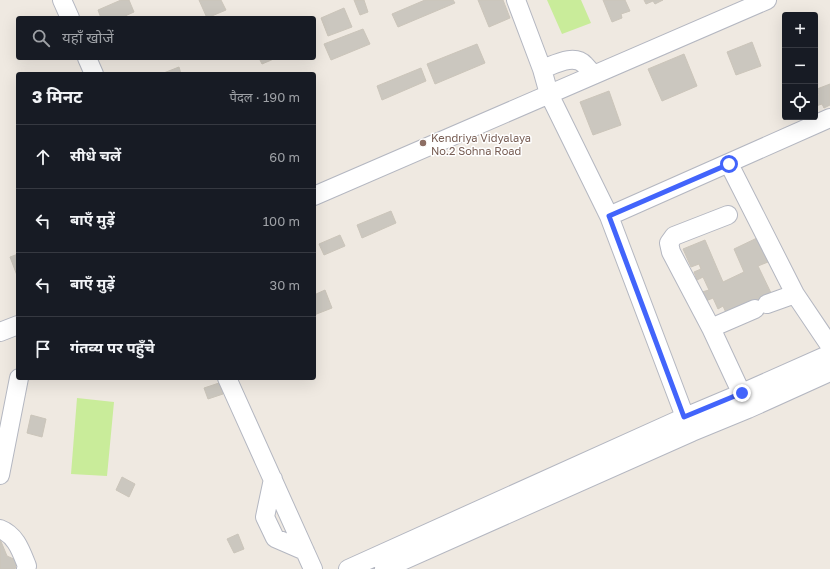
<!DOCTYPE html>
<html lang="hi">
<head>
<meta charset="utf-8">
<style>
	body { margin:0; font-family:"Golos Text","Noto Sans Devanagari",sans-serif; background:#242831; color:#f1f3f6 }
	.controls { position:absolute; right:12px; top:12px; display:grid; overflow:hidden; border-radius:4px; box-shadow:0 4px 16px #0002 }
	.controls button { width:36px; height:36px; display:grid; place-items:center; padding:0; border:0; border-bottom:1px solid #363941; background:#171b24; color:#f1f3f6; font:20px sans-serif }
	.stop { position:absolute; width:12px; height:12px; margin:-9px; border:3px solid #4264fb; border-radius:50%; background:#fff }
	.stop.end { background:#4264fb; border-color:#fff; box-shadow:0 1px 4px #0008 }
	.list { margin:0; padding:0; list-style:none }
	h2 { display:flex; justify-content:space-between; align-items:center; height:52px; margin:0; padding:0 16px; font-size:17px }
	h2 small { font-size:13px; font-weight:400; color:#9ea1a6 }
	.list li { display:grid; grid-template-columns:26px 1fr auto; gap:12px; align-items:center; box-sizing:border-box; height:64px; padding:0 16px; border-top:1px solid #363941 }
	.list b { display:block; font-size:15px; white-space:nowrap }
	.list em { font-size:13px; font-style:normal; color:#9ea1a6 }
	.icon { flex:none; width:22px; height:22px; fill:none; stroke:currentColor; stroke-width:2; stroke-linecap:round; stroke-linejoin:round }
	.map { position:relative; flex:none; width:830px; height:569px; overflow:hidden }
	.search { position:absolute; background:#171b24; box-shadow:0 4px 16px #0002; left:16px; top:16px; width:300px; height:44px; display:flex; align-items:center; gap:10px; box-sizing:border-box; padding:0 14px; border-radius:4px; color:#9ea1a6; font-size:15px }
	.panel { position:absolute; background:#171b24; box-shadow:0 4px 16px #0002; left:16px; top:72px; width:300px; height:308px; border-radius:4px }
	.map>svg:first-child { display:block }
</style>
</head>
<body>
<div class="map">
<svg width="830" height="569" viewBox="0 0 830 569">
	<rect width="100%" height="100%" fill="#efe9e1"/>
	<path fill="#c9ec9a" d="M547,0H581L591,23L562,34Z
		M77,398L114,402L107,476L71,474Z"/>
	<path fill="#cbc7bf" stroke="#cbc5ba" d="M121,0H129L134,12L125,16L126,18H101L98,10Z
		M199,0H221L226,10L207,18Z
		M354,0H364L368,12L360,15Z
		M425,0H453L455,3L398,27L392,14Z
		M478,0H503L510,18L489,27Z
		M603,0H625L630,11L621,14L622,18L612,22Z
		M644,0H663L655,4L653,1L646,4Z
		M344,8L352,27L328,36L321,18Z
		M363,29L370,44L331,60L324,44Z
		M752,42L761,66L736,75L727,52Z
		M477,44L485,63L435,84L427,64Z
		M684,54L697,86L662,101L648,69Z
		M259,58H276L262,64Z
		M179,67L181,74H161Z
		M421,68L426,81L382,100L377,86Z
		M830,84V105L824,108L822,104L816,106L815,96L819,95L817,89Z
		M609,91L621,125L593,135L580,102Z
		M391,211L396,223L362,238L357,225Z
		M340,235L345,246L324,255L319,244Z
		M757,238L768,262L758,266L772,295L769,310L758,315H727L723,306L718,309L713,298L706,301L702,292L709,290L703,277L697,280L694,272L701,269L699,264L691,267L683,249L705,240L723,282L744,272L734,249Z
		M18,254V278L10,257Z
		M325,290L332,308L314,315V295Z
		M219,383L223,394L208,399L204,388Z
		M31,415L46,419L42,437L27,433Z
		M122,477L135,484L129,497L116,490Z
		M238,534L244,549L234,553L227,539Z
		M0,539L7,556L18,561L15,569H0Z"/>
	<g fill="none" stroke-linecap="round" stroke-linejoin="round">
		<g stroke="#b4b7c1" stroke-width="20">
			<path id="minor" d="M62,0L70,18
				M516,0L542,69L549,94L609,216L685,417L689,426
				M87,58L94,74
				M542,69C554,65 574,53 585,65C588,68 591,72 593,75
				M729,164L795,294L830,346
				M314,196L767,0
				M728,215L674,236L669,243L671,252L711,328L746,403
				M609,216L830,118
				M767,304L795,294
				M711,328L755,309
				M0,332L18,325
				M227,378L313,569
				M0,475L19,378
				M273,479L265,517L275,538L305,551
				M0,529C16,535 21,551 27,566L26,569
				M348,569L685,417L742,393L830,354
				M384,569L692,432L748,409L830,372"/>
		</g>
		<use href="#minor" stroke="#fff" stroke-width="18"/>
	</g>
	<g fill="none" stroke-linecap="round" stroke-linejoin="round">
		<path stroke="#4264fb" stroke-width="5" d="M729,164L609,216L684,417L742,393"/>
	</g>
	<circle fill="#8d6e63" stroke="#fff" stroke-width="1.5" cx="423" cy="143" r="4"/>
	<g text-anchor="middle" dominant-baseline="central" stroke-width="3" stroke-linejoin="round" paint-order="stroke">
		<g font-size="11" fill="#785e54" stroke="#fff" text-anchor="start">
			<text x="431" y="137">Kendriya Vidyalaya<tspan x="431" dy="13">No.2 Sohna Road</tspan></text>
		</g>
	</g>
</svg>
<div class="controls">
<button>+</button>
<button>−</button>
<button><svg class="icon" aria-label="locate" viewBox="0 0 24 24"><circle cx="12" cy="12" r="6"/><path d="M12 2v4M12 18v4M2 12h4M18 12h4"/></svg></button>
</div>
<div class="stop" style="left:729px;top:164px"></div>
<div class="stop end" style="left:742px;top:393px"></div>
<div class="search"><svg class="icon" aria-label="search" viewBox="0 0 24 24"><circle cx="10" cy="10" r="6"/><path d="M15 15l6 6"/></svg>यहाँ खोजें</div>
<section class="panel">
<h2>3 मिनट<small>पैदल · 190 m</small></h2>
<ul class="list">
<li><svg class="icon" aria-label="ahead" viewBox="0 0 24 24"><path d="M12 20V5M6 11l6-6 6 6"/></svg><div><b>सीधे चलें</b></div><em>60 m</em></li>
<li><svg class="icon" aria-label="left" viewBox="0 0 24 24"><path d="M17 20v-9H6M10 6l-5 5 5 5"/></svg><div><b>बाएँ मुड़ें</b></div><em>100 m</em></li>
<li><svg class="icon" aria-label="left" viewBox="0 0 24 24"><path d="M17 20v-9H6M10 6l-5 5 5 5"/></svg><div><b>बाएँ मुड़ें</b></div><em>30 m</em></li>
<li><svg class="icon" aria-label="arrive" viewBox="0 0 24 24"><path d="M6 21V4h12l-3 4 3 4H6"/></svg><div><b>गंतव्य पर पहुँचे</b></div></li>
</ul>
</section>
</div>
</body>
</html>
